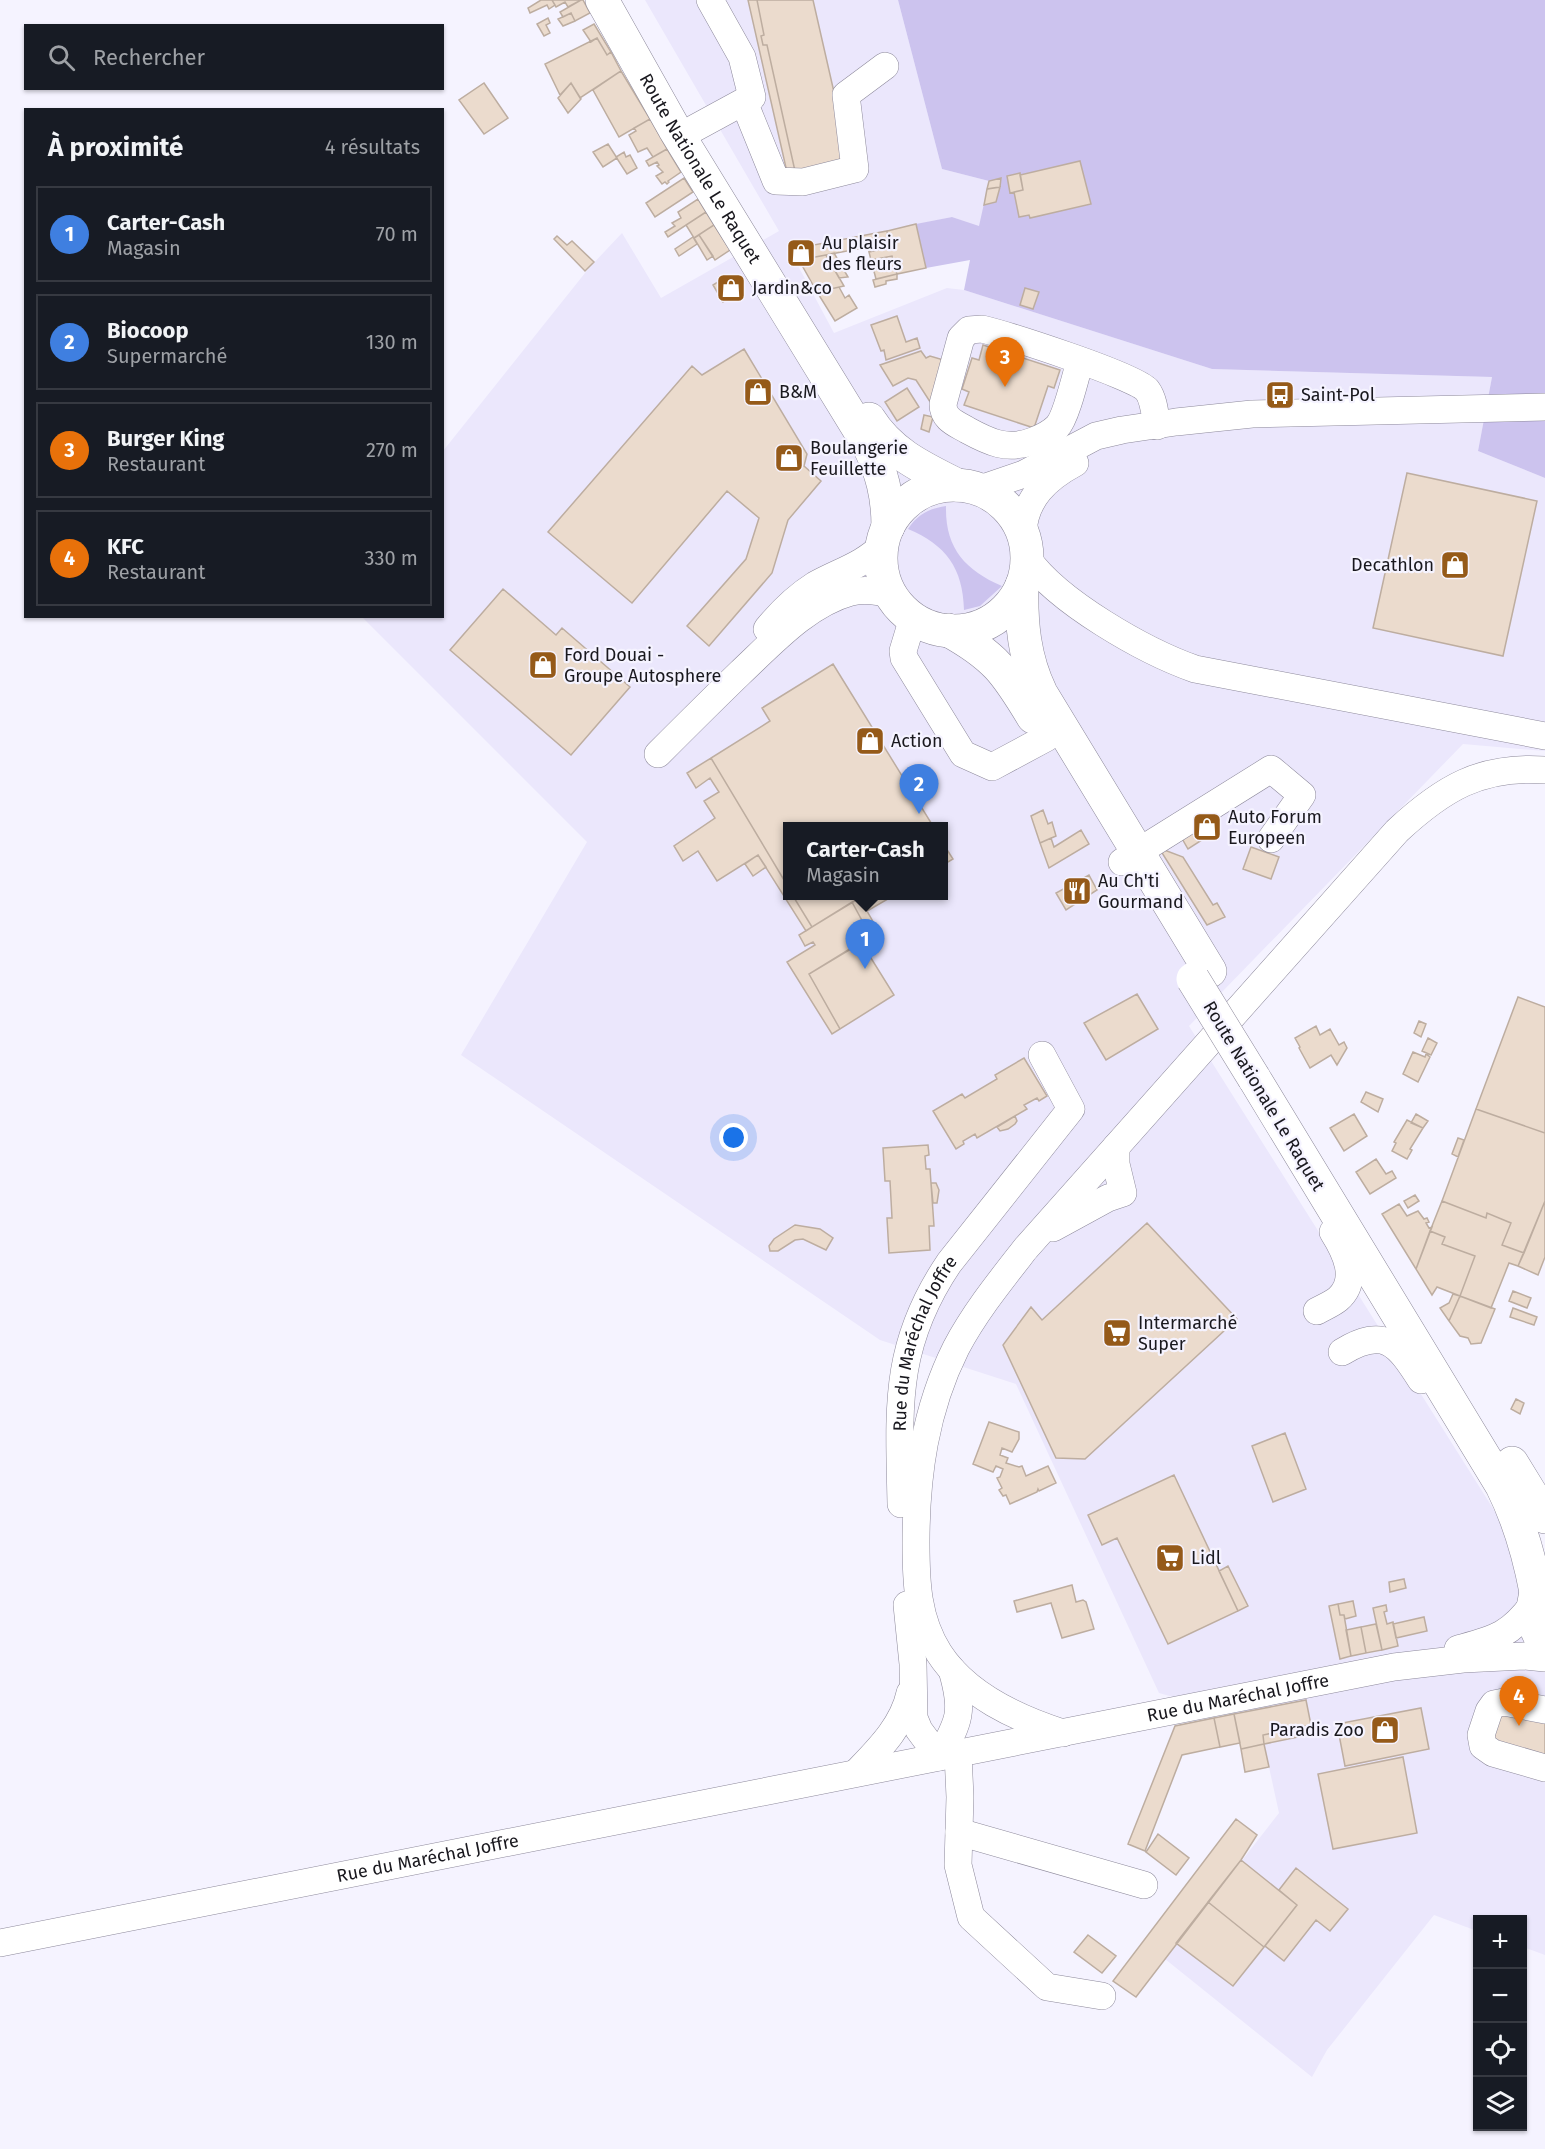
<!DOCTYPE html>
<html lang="fr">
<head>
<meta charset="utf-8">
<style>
	body { margin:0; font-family:"Fira Sans",sans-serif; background:#242831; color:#f1f3f6 }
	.controls { position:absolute; right:18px; bottom:18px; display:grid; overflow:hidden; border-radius:0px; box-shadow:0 2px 4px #0004 }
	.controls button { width:54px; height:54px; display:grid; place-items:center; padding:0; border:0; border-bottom:2px solid #363941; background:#171b24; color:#f1f3f6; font:30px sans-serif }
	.you { position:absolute; left:734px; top:1138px; width:21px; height:21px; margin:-15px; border:4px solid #fff; border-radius:50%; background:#1a73e8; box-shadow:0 0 0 9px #1a73e833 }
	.badge { display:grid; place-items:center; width:39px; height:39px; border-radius:50%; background:#0f766e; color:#fff; font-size:20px; font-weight:700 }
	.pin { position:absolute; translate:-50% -50px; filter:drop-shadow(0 2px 3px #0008) }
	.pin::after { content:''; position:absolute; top:32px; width:21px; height:18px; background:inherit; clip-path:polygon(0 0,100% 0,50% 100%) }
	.popup { position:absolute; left:783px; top:822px; width:165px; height:78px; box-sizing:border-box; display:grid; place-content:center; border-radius:0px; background:#171b24; filter:drop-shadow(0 2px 4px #0005); font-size:20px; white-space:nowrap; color:#9ea1a6 }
	.popup b { font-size:22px; color:#f1f3f6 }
	.popup::after { content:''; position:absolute; left:50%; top:100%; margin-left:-12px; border:12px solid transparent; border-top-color:#171b24 }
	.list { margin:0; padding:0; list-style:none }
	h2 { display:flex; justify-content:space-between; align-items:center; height:78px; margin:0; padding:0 24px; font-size:26px }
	h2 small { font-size:20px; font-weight:400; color:#9ea1a6 }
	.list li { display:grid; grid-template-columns:39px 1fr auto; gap:18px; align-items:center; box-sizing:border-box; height:96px; margin:0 12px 12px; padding:0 12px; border:2px solid #363941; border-radius:0px }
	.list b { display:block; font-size:22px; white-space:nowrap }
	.list p { margin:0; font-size:20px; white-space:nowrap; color:#9ea1a6 }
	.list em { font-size:20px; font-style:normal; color:#9ea1a6 }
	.icon { flex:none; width:33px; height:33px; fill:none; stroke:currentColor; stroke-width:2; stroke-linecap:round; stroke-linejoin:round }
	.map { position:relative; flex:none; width:1545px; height:2149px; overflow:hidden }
	.search { position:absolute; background:#171b24; box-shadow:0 2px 4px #0004; left:24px; top:24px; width:420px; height:66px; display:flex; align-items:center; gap:15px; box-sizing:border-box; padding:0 21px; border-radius:0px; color:#9ea1a6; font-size:22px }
	.panel { position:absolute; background:#171b24; box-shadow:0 2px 4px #0004; left:24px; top:108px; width:420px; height:510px; border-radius:0px }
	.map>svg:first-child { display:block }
</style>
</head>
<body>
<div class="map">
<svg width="1545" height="2149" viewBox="0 0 1545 2149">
	<rect width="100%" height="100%" fill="#f5f3ff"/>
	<path fill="#ebe7fc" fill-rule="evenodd" d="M645,0H898L942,169L989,181L980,227L952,217L856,237L858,249L796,262L834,333L947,288L964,290L1212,369L1492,377L1478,451L1545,478V751L1463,744L1189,1026L1545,1591V1955L1523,1947L1522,1920H1478L1477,1931L1434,1915L1327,2050L1312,2077L1165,1959L1279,1813L1264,1744L1241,1749L1234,1714L1159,1693L1016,1384L880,1340L461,1055L587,842L362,617L442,616L443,451L589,268L622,233L661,298L779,231ZM787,826H943V896H787Z"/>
	<path fill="#ccc3ee" d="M898,0H1545V478L1478,451L1492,377L1212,369L964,290L970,260L926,268L916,224L952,217L979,226L989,181L942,169Z
		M946,506C945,548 965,570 1002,586L980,606L964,610C963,568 946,545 908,529C918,514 928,509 946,506Z"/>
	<path fill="#ebdbcd" stroke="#bdada0" stroke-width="1.5" d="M541,0H552L555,5L549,9L547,5L530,13L528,8Z
		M552,0H581L568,7L565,2L556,7Z
		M581,0H583L590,13L575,21L571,13L563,17L560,12Z
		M748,0H757L764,35L761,36L763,45H767L795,171L789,181Z
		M757,0H813L849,158L795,171L767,45H763L761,36L764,35Z
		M571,13L575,21L563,26L558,19Z
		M548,18L550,23L546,25L550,33L544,36L537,24Z
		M594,24L611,52L607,55L597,38L591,42L583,30Z
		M597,38L607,55L611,52L621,71L580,98L571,83L560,95L545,64Z
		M621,71L650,119L619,137L593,90Z
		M484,83L508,118L484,134L459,100Z
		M571,83L581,99L568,113L558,98Z
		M650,119L667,149L653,157L647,148L638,152L629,135L636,131L634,128Z
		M608,144L617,158L603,167L593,152Z
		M667,149L681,172L668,181L669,182L667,184L665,182L662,184L656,176L663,172L657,166L659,165L657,162L649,166L646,161Z
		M624,152L626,157L630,155L637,168L627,174L616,157Z
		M1080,161L1091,204L1030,218L1029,215L1019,217L1014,192L1023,190L1020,175Z
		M1020,173L1023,190L1010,193L1007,176Z
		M684,178L693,192L655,217L646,203Z
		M1001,178L1000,187L987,189L989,181Z
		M1000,187L996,202L984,205L987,189Z
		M698,199L706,212L668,237L665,232L675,226L672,223L681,218L678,212Z
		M706,212L714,225L694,238L686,225Z
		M916,224L926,268L897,274L892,256L871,260L869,252L890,247L887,231Z
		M714,225L730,250L715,260L699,235Z
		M887,231L890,247L869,252L868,246L858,249L855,237Z
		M699,235L713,256L707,260L694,238Z
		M557,236L567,245L572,241L594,262L585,271L554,239Z
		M693,237L697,244L679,256L675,249Z
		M855,237L858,249L799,260L793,249Z
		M834,253L848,277L839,278L826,255Z
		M826,255L844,286L817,292L799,260Z
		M892,256L897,274L876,279L871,260Z
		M897,274V279L886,281V284L875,287L873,280Z
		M729,275L740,292L723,302L713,285Z
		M839,287L845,298L849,295L857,308L835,321L817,292Z
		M1025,288L1039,292L1033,309L1020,305Z
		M897,316L906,342L917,338L920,348L886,360L884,350L881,351L871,325Z
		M983,345L1060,370L1054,388L1048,386L1034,428L964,405L969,392L962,389L972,358L979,360Z
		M744,349L807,454L804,466L821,481L788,520L772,573L709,646L687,626L746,559L759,518L727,491L632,603L548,532L692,366L702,375Z
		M921,351L926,358L930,356L947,361L934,408L916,380L908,378L893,386L880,365Z
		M907,388L919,407L897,421L885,402Z
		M924,415L933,417L929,432L921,429Z
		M1407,473L1537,501L1503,656L1373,628Z
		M503,589L556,635L562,628L630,687L571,755L450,650Z
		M833,664L933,826H787V885L711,758L770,721L762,708Z
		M711,758L787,885V896H793L812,927L806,931L758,855L717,881L698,851L683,861L674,846L715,818L704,801L719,792L710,778L696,788L687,773Z
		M1043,810L1048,824L1052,822L1056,836L1040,843L1031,816Z
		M1211,816L1219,829L1188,849L1180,835Z
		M1081,830L1089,844L1049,868L1040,843L1051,838L1054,847Z
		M944,845L953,859L943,865V846Z
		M1251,847L1279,857L1271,879L1243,869Z
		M1159,848L1183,857L1213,905L1217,903L1225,917L1207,925Z
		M758,855L766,867L753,876L745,864Z
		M1089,875L1097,890L1066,910L1056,893Z
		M793,896H863L812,927Z
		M863,896H893L867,911L879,932L871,937L852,902Z
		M852,902L871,937L809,974L840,1029L832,1034L787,962L815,945L813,942L805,946L799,935Z
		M861,942L894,995L840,1029L809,974Z
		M1137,994L1158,1029L1106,1060L1084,1023Z
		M1518,997L1545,1007V1133L1476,1109Z
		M1419,1021L1426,1024L1421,1037L1414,1033Z
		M1316,1026L1320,1035L1330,1029L1339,1045L1344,1042L1347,1048L1337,1065L1331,1055L1310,1068L1299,1048L1300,1047L1295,1038Z
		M1428,1038L1437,1043L1431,1055L1422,1051Z
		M1413,1052L1425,1057L1426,1054L1430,1057L1418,1082L1403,1074Z
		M1024,1058L1047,1096L1039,1101L1037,1098L1024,1105L1027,1109L977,1138L975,1134L963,1141L964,1144L956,1149L933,1111L962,1094L965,1098L997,1079L995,1075Z
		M1366,1092L1383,1099L1378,1112L1361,1102Z
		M1476,1109L1545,1133V1201L1524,1253L1502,1245L1511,1223L1487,1213L1486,1218L1442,1201Z
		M1354,1114L1367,1136L1344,1151L1330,1128Z
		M1416,1114L1428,1121L1423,1128L1411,1123Z
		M1015,1116L1017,1121L1015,1124L1008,1129L1000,1131L997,1127Z
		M1407,1120L1423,1128L1410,1149L1412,1150L1407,1159L1392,1151L1396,1143L1394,1142Z
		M1458,1138L1464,1140L1458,1157L1452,1154Z
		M928,1145L929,1155L925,1156L926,1169H930L934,1226H929L930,1250L889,1253L887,1218H892L890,1181H885L883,1148Z
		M1376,1159L1386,1174L1392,1171L1396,1178L1370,1194L1356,1172Z
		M931,1183H936L939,1190L937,1203H933Z
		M1415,1195L1419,1201L1408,1208L1404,1201Z
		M1442,1201L1486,1218L1487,1213L1511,1223L1502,1245L1524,1253L1518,1266L1509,1263L1491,1308L1460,1296L1475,1256L1442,1244L1445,1237L1430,1231Z
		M1545,1201V1257L1538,1275L1518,1266Z
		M1399,1204L1407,1216L1418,1211L1424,1219L1427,1218L1429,1222L1426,1223L1429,1228L1432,1227L1416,1269L1382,1214Z
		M1147,1223L1237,1319L1085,1459L1056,1458L1003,1345L1031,1307L1042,1320Z
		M795,1225L820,1229L833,1238L826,1250L803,1239L795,1240L778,1251H770L769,1246L774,1239Z
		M1430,1231L1445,1237L1442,1244L1475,1256L1460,1296L1437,1287L1432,1295L1416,1269Z
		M1513,1291L1531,1298L1527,1308L1509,1301Z
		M1453,1294L1460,1296L1449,1321L1440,1308L1449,1303Z
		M1460,1296L1495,1309L1481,1343L1471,1344L1468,1338L1460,1336L1449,1321Z
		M1513,1308L1537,1317L1534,1325L1510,1317Z
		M1516,1399L1524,1403L1520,1414L1511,1409Z
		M989,1422L1019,1432V1439L1012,1452L1002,1448L1000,1455L1008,1458L1006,1463L1019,1467L1022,1466L1026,1476L1048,1466L1056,1483L1039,1491L1038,1489L1037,1492L1010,1504L1006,1495L1003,1496L999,1490L1002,1488L997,1478L1000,1477L1003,1469L996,1466L993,1472L973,1464Z
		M1285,1433L1306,1489L1273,1502L1252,1446Z
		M1174,1475L1238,1611L1168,1644L1117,1538L1102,1545L1088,1515Z
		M1228,1566L1248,1606L1238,1611L1219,1571Z
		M1404,1579L1406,1588L1390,1592L1389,1582Z
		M1072,1585L1076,1602L1083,1600L1086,1602L1094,1629L1062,1638L1051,1603L1017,1612L1014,1601Z
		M1353,1601L1356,1616L1345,1619L1344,1615H1340L1338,1604Z
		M1338,1604L1340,1615H1344L1351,1656L1340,1659L1329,1606Z
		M1386,1605L1387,1611L1384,1612L1387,1624L1393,1622L1398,1646L1382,1650L1373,1608Z
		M1424,1617L1427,1631L1396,1638L1393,1624Z
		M1376,1624L1382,1650L1366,1653L1361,1627Z
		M1361,1627L1366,1653L1351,1656L1346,1630Z
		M1306,1700L1311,1725L1263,1735L1264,1744L1241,1749L1234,1714Z
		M1421,1708L1429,1749L1345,1766L1337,1724Z
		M1497,1711L1545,1718V1757L1493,1741Z
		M1234,1714L1240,1743L1220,1747L1214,1718Z
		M1214,1718L1220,1747L1182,1755L1145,1851L1128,1844L1175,1726Z
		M1311,1725L1313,1734L1264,1744L1263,1735Z
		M1264,1744L1269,1767L1245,1772L1241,1749Z
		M1403,1757L1417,1833L1333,1849L1318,1774Z
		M1236,1819L1257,1835L1241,1860L1136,1997L1113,1981Z
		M1158,1834L1189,1858L1176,1875L1146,1852Z
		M1241,1860L1297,1905L1264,1947L1208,1902Z
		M1296,1868L1348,1909L1330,1931L1316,1920L1284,1961L1265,1946L1297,1905L1279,1890Z
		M1208,1902L1264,1947L1233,1986L1176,1943Z
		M1088,1935L1116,1956L1102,1973L1074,1952Z"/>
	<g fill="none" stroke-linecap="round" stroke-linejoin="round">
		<g stroke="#8d899b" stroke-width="28">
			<g id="minor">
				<path d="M744,102L776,181L803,182L855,169L846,95L885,66"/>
				<path d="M695,128L752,97L742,57L710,0"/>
				<path d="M1080,361C1076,375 1066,418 1057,427C1050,434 1041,438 1033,441C1007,451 989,442 967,430C955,423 943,419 943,404L961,338L969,330L982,329C1007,335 1133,375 1147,390C1154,399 1155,415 1157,426"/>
				<path d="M980,489L1024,474L1096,436L1122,430L1176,422L1252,414L1545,407"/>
				<path d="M1023,532C1025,498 1047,478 1075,463"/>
				<path d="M1027,558C1058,602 1144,651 1195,669L1545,736"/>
				<path d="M913,618L903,651L904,658L963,754L992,767L1046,738"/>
				<path d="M767,629C781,612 796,597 815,585C838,572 864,565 883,545"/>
				<path d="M658,754C685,727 712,700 740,673C772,643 807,604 851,592C864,589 879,591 892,595"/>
				<path d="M1122,862L1271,769L1302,795L1271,839"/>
				<path d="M1053,1228L1108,1198L1123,1193L1116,1164V1147"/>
				<path d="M1317,1311C1324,1307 1332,1304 1338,1299C1360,1280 1345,1251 1333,1232"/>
				<path d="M1342,1352C1385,1326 1398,1344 1421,1380"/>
				<path id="s1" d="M901,1504C899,1408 893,1346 949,1263L1071,1109L1042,1055"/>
				<path d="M907,1605L913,1664L914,1718L919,1730L939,1757C960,1721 964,1711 952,1670"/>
				<path d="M1458,1649C1494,1639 1510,1636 1533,1604"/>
				<path d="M1545,1710L1504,1702L1494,1704L1489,1711L1481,1735L1483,1746L1493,1753L1545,1768"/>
				<path d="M1063,1733C1016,1718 966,1695 939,1653C917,1619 916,1581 916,1543C916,1475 925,1410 956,1348C975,1312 1001,1280 1026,1248L1397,831C1442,789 1481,765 1545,770"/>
				<path d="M958,1754L960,1797L958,1865L971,1917L1047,1987L1102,1996"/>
				<path d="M856,1773C878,1750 903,1726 910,1693"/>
				<path d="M959,1832L1144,1885"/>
				<path id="s2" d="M0,1943L1394,1667L1463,1659L1524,1656L1545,1658"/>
			</g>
		</g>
		<g stroke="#8d899b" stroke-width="34">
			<g id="major">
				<path id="s3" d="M602,0L674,128L868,444C882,472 888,496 888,527"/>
				<path d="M869,419C890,453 923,468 957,485"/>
				<circle cx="954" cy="558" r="73"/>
				<path d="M1022,585C1021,623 1024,658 1041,693L1210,971"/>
				<path d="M948,630C995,656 1006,672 1033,717"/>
				<path d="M1254,1078L1502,1486C1519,1520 1529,1555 1536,1592"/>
				<path d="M1512,1463L1545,1517"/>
				<path d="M1545,1576C1529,1598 1530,1624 1545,1645"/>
			</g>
		</g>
		<use href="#minor" stroke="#fff" stroke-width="27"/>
		<use href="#major" stroke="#fff" stroke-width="33"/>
		<g stroke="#8d899b" stroke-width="34" stroke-linecap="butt">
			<path id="major-bridge" d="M1193,979L1254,1078"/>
		</g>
		<use href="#major-bridge" stroke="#fff" stroke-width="33"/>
	</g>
	<defs>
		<g id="shop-square" transform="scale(1.5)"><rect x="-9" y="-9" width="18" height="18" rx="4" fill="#955a19" stroke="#f5f3ff"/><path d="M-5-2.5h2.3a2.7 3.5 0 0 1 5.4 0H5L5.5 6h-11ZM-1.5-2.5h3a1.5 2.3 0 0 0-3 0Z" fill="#fff"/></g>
		<g id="bus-square" transform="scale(1.5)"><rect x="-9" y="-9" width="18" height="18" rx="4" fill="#955a19" stroke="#f5f3ff"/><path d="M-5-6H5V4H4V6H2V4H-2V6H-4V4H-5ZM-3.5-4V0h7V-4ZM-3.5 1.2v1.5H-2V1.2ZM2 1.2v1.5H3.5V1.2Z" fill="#fff"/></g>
		<g id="restaurant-square" transform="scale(1.5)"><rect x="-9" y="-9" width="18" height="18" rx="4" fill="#955a19" stroke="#f5f3ff"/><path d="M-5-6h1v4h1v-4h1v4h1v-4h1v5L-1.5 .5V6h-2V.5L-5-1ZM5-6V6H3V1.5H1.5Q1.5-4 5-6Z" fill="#fff"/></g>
		<g id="supermarket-square" transform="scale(1.5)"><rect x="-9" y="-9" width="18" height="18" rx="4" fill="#955a19" stroke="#f5f3ff"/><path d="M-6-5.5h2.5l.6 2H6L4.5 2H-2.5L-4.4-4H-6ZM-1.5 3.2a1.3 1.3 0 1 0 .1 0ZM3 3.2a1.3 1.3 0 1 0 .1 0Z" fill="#fff"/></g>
	</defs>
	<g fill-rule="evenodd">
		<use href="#shop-square" x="801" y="253"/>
		<use href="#shop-square" x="731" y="288"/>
		<use href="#shop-square" x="758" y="392"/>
		<use href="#bus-square" x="1280" y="395"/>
		<use href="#shop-square" x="789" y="458"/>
		<use href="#shop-square" x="1455" y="565"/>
		<use href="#shop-square" x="543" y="665"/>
		<use href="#shop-square" x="870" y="741"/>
		<use href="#shop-square" x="1207" y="827"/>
		<use href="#restaurant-square" x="1077" y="891"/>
		<use href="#supermarket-square" x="1117" y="1333"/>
		<use href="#supermarket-square" x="1170" y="1558"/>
		<use href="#shop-square" x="1385" y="1730"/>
	</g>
	<g text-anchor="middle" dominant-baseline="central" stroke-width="4.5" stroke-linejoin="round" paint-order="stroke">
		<g font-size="18" fill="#19181e" stroke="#f5f3ff">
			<text stroke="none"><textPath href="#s3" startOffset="195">Route Nationale Le Raquet</textPath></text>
			<text transform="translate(1264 1096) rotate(59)">Route Nationale Le Raquet</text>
			<text stroke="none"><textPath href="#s1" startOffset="165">Rue du Maréchal Joffre</textPath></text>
			<text stroke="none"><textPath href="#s2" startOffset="1262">Rue du Maréchal Joffre</textPath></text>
			<text stroke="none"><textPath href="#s2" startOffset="436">Rue du Maréchal Joffre</textPath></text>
		</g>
		<g font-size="18" fill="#19181e" stroke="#f5f3ff" text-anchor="start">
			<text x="822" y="243">Au plaisir<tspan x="822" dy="21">des fleurs</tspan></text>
			<text x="752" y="288">Jardin&amp;co</text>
			<text x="779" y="392">B&amp;M</text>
			<text x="1301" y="395">Saint-Pol</text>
			<text x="810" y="448">Boulangerie<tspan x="810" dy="21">Feuillette</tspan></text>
			<text x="1434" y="565" text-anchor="end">Decathlon</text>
			<text x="564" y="655">Ford Douai -<tspan x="564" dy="21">Groupe Autosphere</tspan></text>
			<text x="891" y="741">Action</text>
			<text x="1228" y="817">Auto Forum<tspan x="1228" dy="21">Europeen</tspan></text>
			<text x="1098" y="881">Au Ch'ti<tspan x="1098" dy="21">Gourmand</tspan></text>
			<text x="1138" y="1323">Intermarché<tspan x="1138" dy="21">Super</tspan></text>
			<text x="1191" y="1558">Lidl</text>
			<text x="1364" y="1730" text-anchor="end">Paradis Zoo</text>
		</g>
	</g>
</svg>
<div class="controls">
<button>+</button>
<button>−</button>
<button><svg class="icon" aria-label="locate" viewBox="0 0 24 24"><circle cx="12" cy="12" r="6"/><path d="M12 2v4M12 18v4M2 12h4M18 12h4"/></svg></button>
<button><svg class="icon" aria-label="layers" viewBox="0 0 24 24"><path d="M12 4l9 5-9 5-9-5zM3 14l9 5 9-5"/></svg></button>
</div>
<div class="you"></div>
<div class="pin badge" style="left:865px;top:969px;background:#3f7fe0">1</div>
<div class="popup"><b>Carter-Cash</b>Magasin</div>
<div class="pin badge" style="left:919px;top:814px;background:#3f7fe0">2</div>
<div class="pin badge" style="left:1005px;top:387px;background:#e8710a">3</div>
<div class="pin badge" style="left:1519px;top:1726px;background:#e8710a">4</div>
<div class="search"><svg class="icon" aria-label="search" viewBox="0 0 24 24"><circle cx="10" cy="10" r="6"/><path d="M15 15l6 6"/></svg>Rechercher</div>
<section class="panel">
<h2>À proximité<small>4 résultats</small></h2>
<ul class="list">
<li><span class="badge" style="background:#3f7fe0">1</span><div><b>Carter-Cash</b><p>Magasin</p></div><em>70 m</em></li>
<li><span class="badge" style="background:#3f7fe0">2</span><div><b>Biocoop</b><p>Supermarché</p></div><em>130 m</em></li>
<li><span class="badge" style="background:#e8710a">3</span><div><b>Burger King</b><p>Restaurant</p></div><em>270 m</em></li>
<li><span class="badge" style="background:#e8710a">4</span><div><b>KFC</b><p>Restaurant</p></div><em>330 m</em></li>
</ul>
</section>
</div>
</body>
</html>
